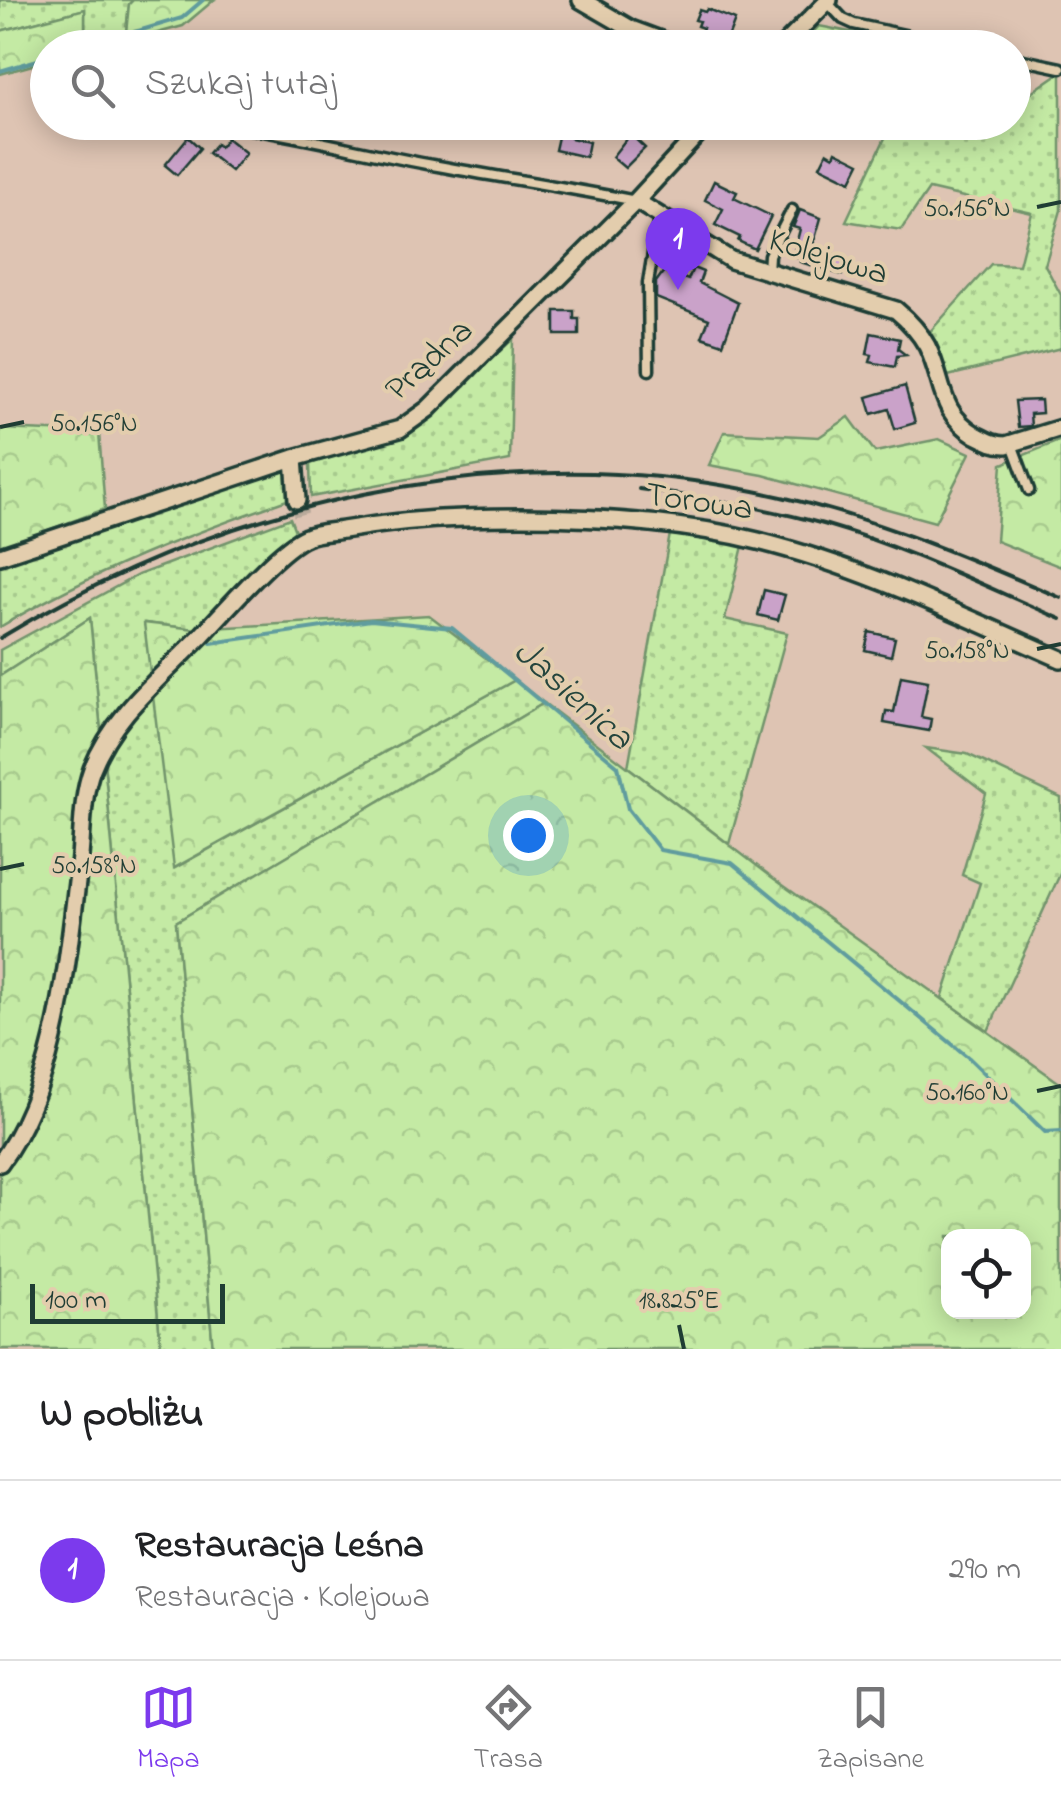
<!DOCTYPE html>
<html lang="pl">
<head>
<meta charset="utf-8">
<style>
	body { margin:0; font-family:"Indie Flower",sans-serif; background:#f6f6f6; color:#202124 }
	.controls { position:absolute; right:30px; bottom:30px; display:grid; overflow:hidden; border-radius:20px; box-shadow:0 5px 25px #0003 }
	.controls button { width:90px; height:90px; display:grid; place-items:center; padding:0; border:0; border-bottom:2px solid #e0e0e0; background:#fff; color:#202124; font:50px sans-serif }
	.scale { position:absolute; left:30px; bottom:25px; width:195px; box-sizing:border-box; padding-left:10px; border:5px solid #1f3d34; border-top:0; font-size:28px; line-height:35px; white-space:nowrap; color:#1f3d34; -webkit-text-stroke:8px #e3cdad; paint-order:stroke }
	.you { position:absolute; left:528px; top:835px; width:35px; height:35px; margin:-25px; border:8px solid #fff; border-radius:50%; background:#1a73e8; box-shadow:0 0 0 15px #1a73e833 }
	.badge { display:grid; place-items:center; width:65px; height:65px; border-radius:50%; background:#7c3aed; color:#fff; font-size:32px; font-weight:700 }
	.pin { position:absolute; translate:-50% -82px; filter:drop-shadow(0 2px 5px #0008) }
	.pin::after { content:''; position:absolute; top:52px; width:35px; height:30px; background:inherit; clip-path:polygon(0 0,100% 0,50% 100%) }
	.list { margin:0; padding:0; list-style:none }
	h2 { display:flex; justify-content:space-between; align-items:center; height:130px; margin:0; padding:0 40px; font-size:42px }
	h2 small { font-size:32px; font-weight:400; color:#757577 }
	.list li { display:grid; grid-template-columns:65px 1fr auto; gap:30px; align-items:center; box-sizing:border-box; height:180px; padding:0 40px; border-top:2px solid #e0e0e0 }
	.list b { display:block; font-size:38px; white-space:nowrap }
	.list p { margin:0; font-size:32px; white-space:nowrap; color:#757577 }
	.list em { font-size:32px; font-style:normal; color:#757577 }
	.icon { flex:none; width:55px; height:55px; fill:none; stroke:currentColor; stroke-width:2; stroke-linecap:round; stroke-linejoin:round }
	.map { position:relative; flex:none; width:1061px; height:1349px; overflow:hidden }
	.search { position:absolute; background:#fff; box-shadow:0 5px 25px #0003; left:30px; right:30px; top:30px; height:110px; display:flex; align-items:center; gap:25px; box-sizing:border-box; padding:0 35px; border-radius:55px; color:#757577; font-size:38px }
	.sheet { height:310px; background:#fff }
	nav { display:flex; justify-content:space-around; align-items:center; box-sizing:border-box; height:140px; border-top:2px solid #e0e0e0; background:#fff; font-size:28px; color:#757577 }
	nav a { display:grid; justify-items:center; gap:5px }
	nav .on { color:#7c3aed }
	.map>svg:first-child { display:block }
</style>
</head>
<body>
<div class="map">
<svg width="1061" height="1349" viewBox="0 0 1061 1349">
	<defs>
		<pattern id="grass-dots" width="8" height="8" patternUnits="userSpaceOnUse" patternTransform="scale(2.5)"><rect width="8" height="8" fill="#c4eaa4"/><path d="M2 2h.1M6 6h.1" fill="none" stroke="#a8ca8e" stroke-width="1.8" stroke-linecap="round"/></pattern>
		<pattern id="forest-crowns" width="20" height="18" patternUnits="userSpaceOnUse" patternTransform="scale(2.5)"><rect width="20" height="18" fill="#c4eaa4"/><path d="M2 6a3 3 0 1 1 6 0M12 15a3 3 0 1 1 6 0" fill="none" stroke="#a8ca8e"/></pattern>
	</defs>
	<rect width="100%" height="100%" fill="#dec4b3"/>
	<filter id="ink" filterUnits="userSpaceOnUse"><feTurbulence type="fractalNoise" baseFrequency=".01" numOctaves="2"/><feDisplacementMap in="SourceGraphic" scale="20" xChannelSelector="R" yChannelSelector="G"/><feConvolveMatrix kernelMatrix="1 2 1 2 8 2 1 2 1" color-interpolation-filters="sRGB"/></filter>
	<g filter="url(#ink)">
		<path fill="url(#grass-dots)" stroke="#72946c" stroke-width="2.5" d="M0,0H133L129,4L125,42L85,47V9L0,31Z
			M1058,74L1061,75V210L1045,265L1061,295V348L948,376L927,335L991,264L1019,265L1032,213L929,189L901,230L846,221L892,123L1014,122V101H1019Z
			M513,339L510,460L311,497L310,464L417,428Z
			M287,469V500C188,535 91,572 0,627V563L122,518Z
			M290,518L295,531L195,629L145,623L175,868L515,680L544,703L176,922L213,1349H161L90,618L0,676V650L138,575Z
			M670,534L743,546L725,619L787,633L729,844L628,767Z
			M926,748L967,754L1061,798V872L988,1031L942,998L980,883L962,875L986,794Z"/>
		<path fill="url(#forest-crowns)" stroke="#72946c" stroke-width="2.5" fill-rule="evenodd" d="M133,0H214L183,26L125,42L129,4Z
			M85,9V47L48,48L47,61L0,74V31Z
			M819,26L927,47H798Z
			M849,417L875,452L939,439L970,453L935,522L763,475L709,465L724,432L819,437Z
			M0,429L99,433L105,509L0,548Z
			M1061,440V567L996,541L1002,464Z
			M429,615L515,680L174,868L144,623L195,629Z
			M90,618L161,1349H0V676Z
			M544,703L773,878L1061,1084V1349H213L176,922ZM948,1236H1024V1312H948Z"/>
		<g fill="none" stroke-linecap="round" stroke-linejoin="round">
			<path stroke="#609c9e" stroke-width="4" d="M81,48L182,18L203,0
				M0,71L48,57
				M211,643L371,620L452,628L618,766L628,809L660,850L732,863L969,1058L1045,1132L1061,1131"/>
		</g>
		<path fill="#caa2c9" stroke="#1f3d34" stroke-width="2.5" d="M707,9L735,20L728,38L701,32L703,28L697,26L699,21L695,20L699,10L705,12Z
			M560,128L573,130L571,138L589,142L586,157L555,150Z
			M630,134L645,148L625,168L612,157Z
			M188,137L200,148L177,175L165,165Z
			M227,138L246,153L231,171L208,153L216,144L220,147Z
			M836,151L860,163L851,181L820,166L827,152L834,156Z
			M714,181L737,192L734,198L771,216L755,249L738,241L740,237L715,225L723,209L705,200Z
			M800,210L821,218L812,249L846,258L842,275L800,262L801,258L793,256L800,229L793,227Z
			M693,268L703,272L699,283L738,303L723,344L702,337L709,319L656,298V282L664,271L688,280Z
			M555,311H574V319H579V335H555Z
			M871,333L900,339L898,349L906,355L897,356L895,367L870,362L872,355L867,354Z
			M905,386L915,423L895,429L889,409L872,414L867,397Z
			M1041,400L1042,413L1030,414L1031,426L1018,427L1015,401Z
			M764,590L785,595L778,620L758,615Z
			M869,632L895,638L891,656L865,650Z
			M901,676L928,681L921,717L931,719L929,731L884,723L886,711L894,712Z"/>
		<g fill="none" stroke-linecap="round" stroke-linejoin="round">
			<path stroke="#b8a99a" stroke-width="15" stroke-dasharray="15 8" stroke-linecap="butt" d="M297,500L302,519"/>
			<g stroke="#1f3d34" stroke-width="15">
				<path id="lane" d="M827,2L843,19L854,24L964,48
					M1014,58L1061,68
					M218,124C292,133 364,153 438,166C504,178 570,188 636,201
					M768,272L769,255L792,210
					M649,370L648,283L659,217
					M1012,444L1029,490"/>
			</g>
			<g stroke="#1f3d34" stroke-width="22">
				<path id="street" d="M581,0L631,29L682,48
					M781,48L829,0
					M636,201L731,260L896,310C909,321 919,331 927,346C945,382 937,411 976,435C986,440 994,445 1006,445L1061,428
					M294,458L297,500
					M0,556L294,458L400,429L428,409L636,201L709,122
					M0,1163C58,1085 67,961 79,866C83,834 81,799 92,769C114,713 162,677 202,635C224,612 279,548 306,537C317,532 332,532 343,530C384,523 423,519 464,518C560,515 664,518 758,541C863,567 962,616 1061,659"/>
			</g>
			<use href="#lane" stroke="#e3cdad" stroke-width="8"/>
			<use href="#street" stroke="#e3cdad" stroke-width="15"/>
			<path stroke="#1f3d34" stroke-width="4" d="M639,489C702,498 765,507 827,525C907,548 984,586 1061,619
				M0,638C224,502 495,439 754,491C861,512 962,555 1061,598"/>
		</g>
	</g>
	<path fill="none" stroke="#1f3d34" stroke-width="4" d="M1037,207L1061,202M0,427L24,422M1037,649L1061,644M0,869L24,864M1037,1091L1061,1086M679,1325L684,1349"/>
	<g text-anchor="middle" dominant-baseline="central" stroke-width="8" stroke-linejoin="round" paint-order="stroke">
		<g font-size="35" fill="#1f3d34" stroke="#e3cdad">
			<text transform="translate(828 258) rotate(17)">Kolejowa</text>
			<text transform="translate(430 361) rotate(-42)">Prądna</text>
			<text transform="translate(699 503) rotate(8)">Torowa</text>
		</g>
		<g font-size="38" font-style="italic" fill="#24453d" stroke="#e3cdad">
			<text transform="translate(572 696) rotate(42)">Jasienica</text>
		</g>
	</g>
	<g font-size="25" text-anchor="middle" fill="#1f3d34" stroke="#e3cdad" stroke-width="8" stroke-linejoin="round" paint-order="stroke">
		<text x="967" y="216">50.156°N</text>
		<text x="94" y="431">50.156°N</text>
		<text x="967" y="658">50.158°N</text>
		<text x="94" y="873">50.158°N</text>
		<text x="967" y="1100">50.160°N</text>
		<text x="679" y="1308">18.825°E</text>
	</g>
</svg>
<div class="controls">
<button><svg class="icon" aria-label="locate" viewBox="0 0 24 24"><circle cx="12" cy="12" r="6"/><path d="M12 2v4M12 18v4M2 12h4M18 12h4"/></svg></button>
</div>
<div class="scale">100 m</div>
<div class="you"></div>
<div class="pin badge" style="left:678px;top:290px">1</div>
<div class="search"><svg class="icon" aria-label="search" viewBox="0 0 24 24"><circle cx="10" cy="10" r="6"/><path d="M15 15l6 6"/></svg>Szukaj tutaj</div>
</div>
<section class="sheet">
<h2>W pobliżu<small></small></h2>
<ul class="list">
<li><span class="badge">1</span><div><b>Restauracja Leśna</b><p>Restauracja · Kolejowa</p></div><em>290 m</em></li>
</ul>
</section>
<nav>
<a class="on"><svg class="icon" aria-label="map" viewBox="0 0 24 24"><path d="M3 6l6-2 6 2 6-2v14l-6 2-6-2-6 2zM9 4v14M15 6v14"/></svg>Mapa</a>
<a><svg class="icon" aria-label="directions" viewBox="0 0 24 24"><path d="M12 3l9 9-9 9-9-9zM9 14v-3h6M13 9l2 2-2 2"/></svg>Trasa</a>
<a><svg class="icon" aria-label="saved" viewBox="0 0 24 24"><path d="M7 4h10v16l-5-4-5 4z"/></svg>Zapisane</a>
</nav>
</body>
</html>
